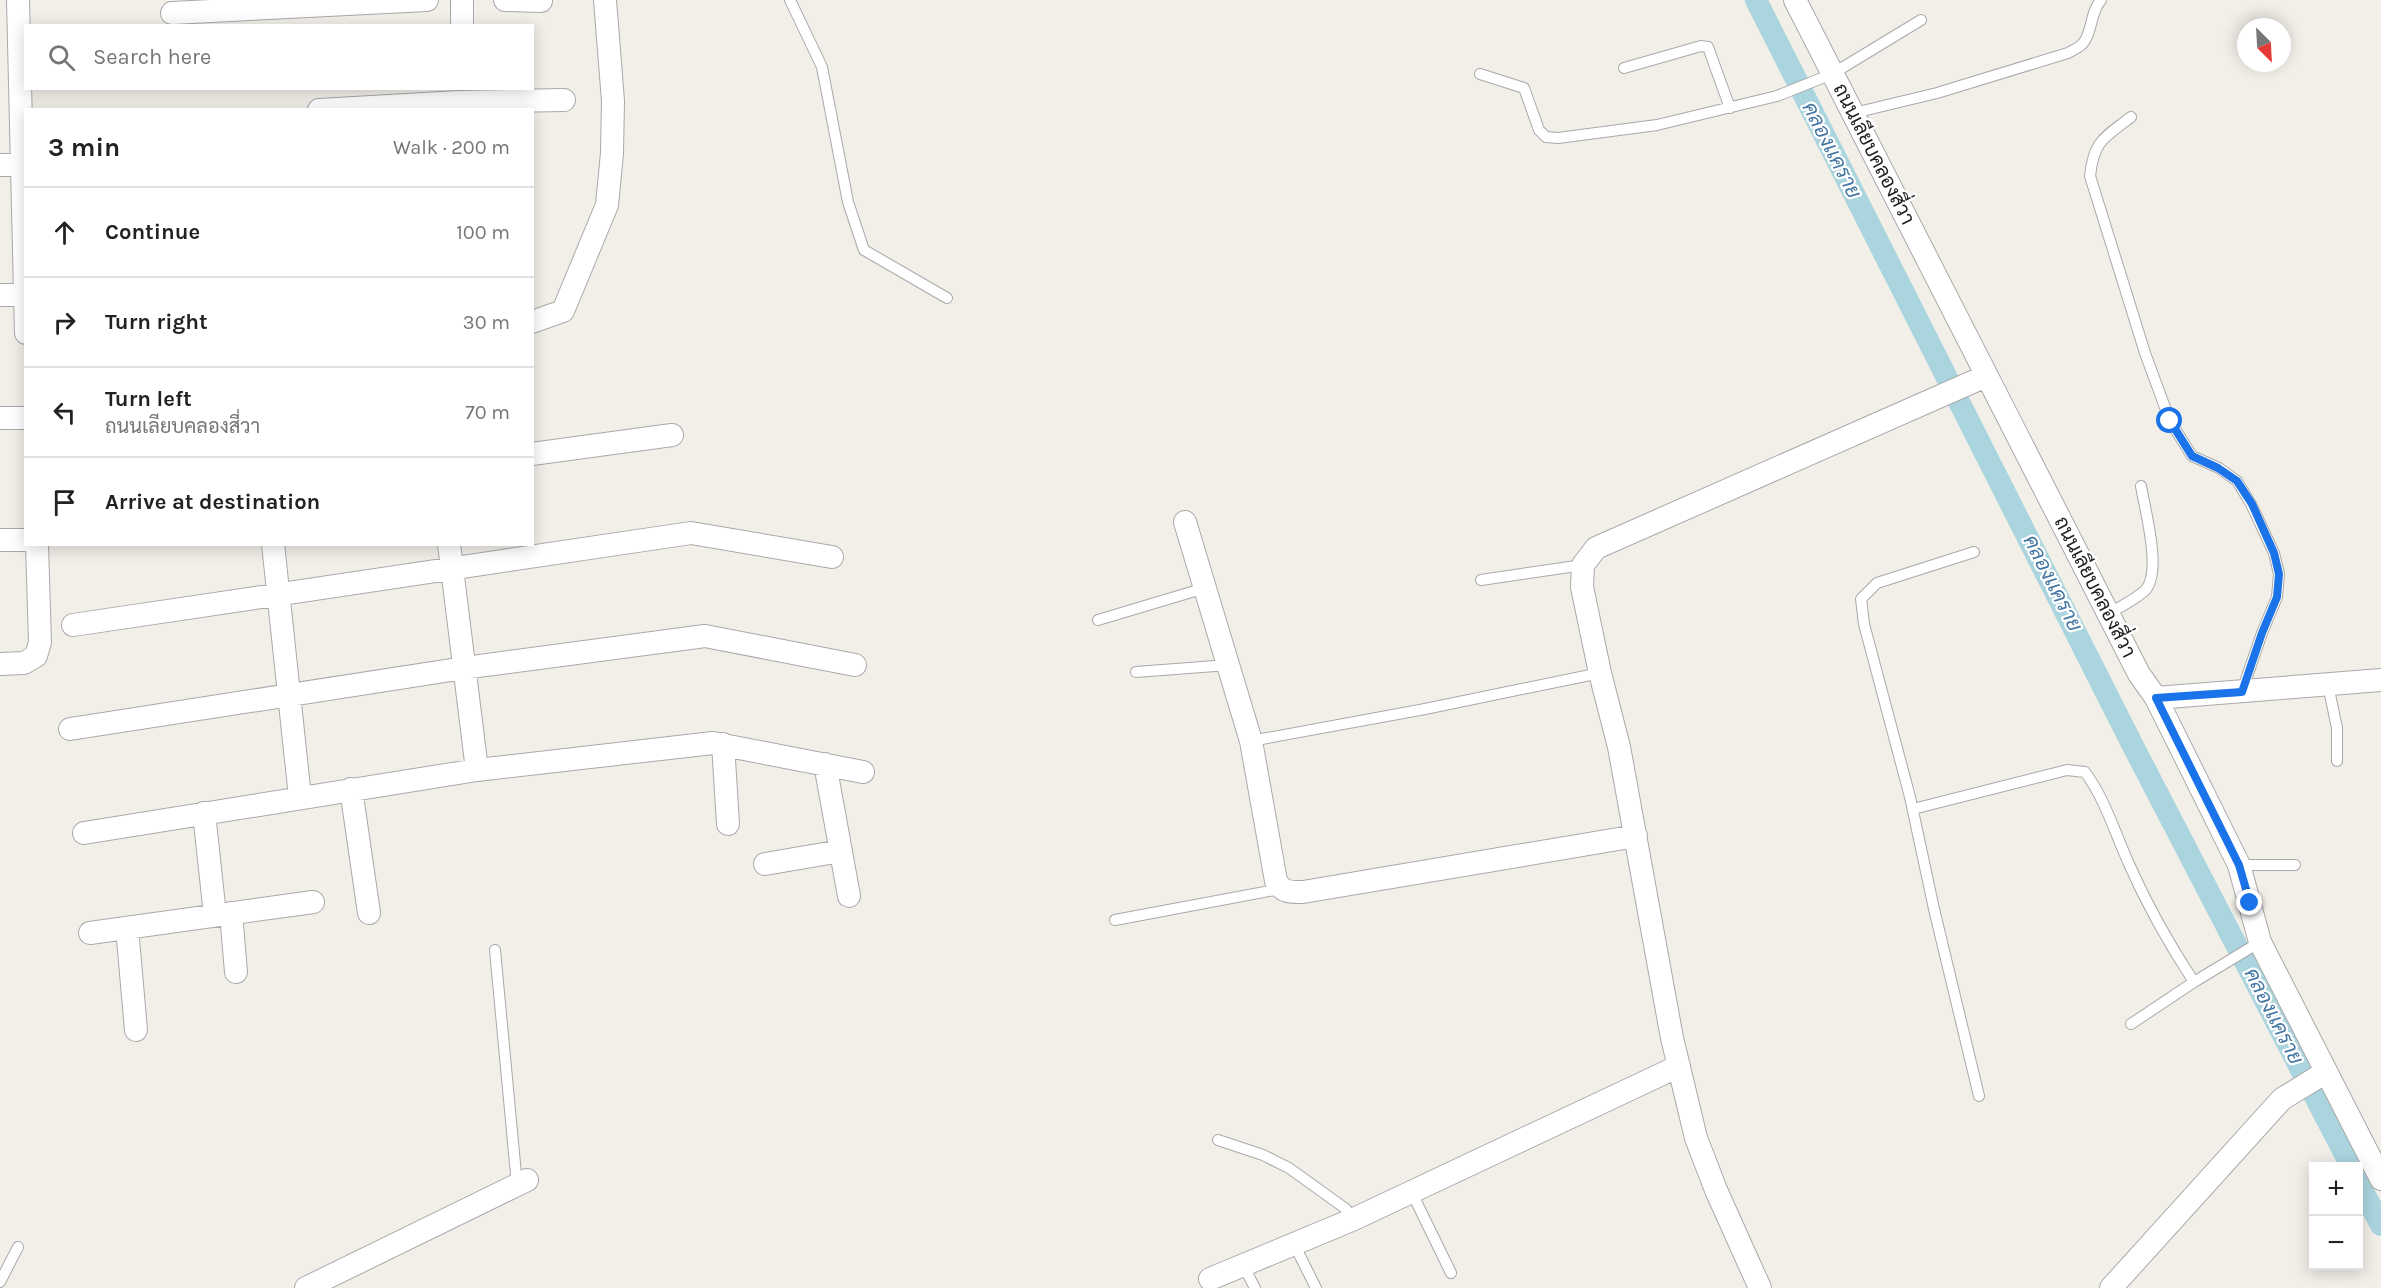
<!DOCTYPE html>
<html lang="en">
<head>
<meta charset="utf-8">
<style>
	body { margin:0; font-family:Karla,Sarabun,sans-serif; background:#f2f2f2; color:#222 }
	.controls { position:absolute; right:18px; bottom:18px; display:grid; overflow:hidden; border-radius:0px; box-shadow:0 3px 15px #0003 }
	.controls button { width:54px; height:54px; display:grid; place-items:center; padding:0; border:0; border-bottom:2px solid #e0e0e0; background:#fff; color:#222; font:30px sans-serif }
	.compass { position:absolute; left:2237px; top:18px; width:54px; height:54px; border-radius:50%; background:#fff; box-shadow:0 3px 15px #0003; rotate:156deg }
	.stop { position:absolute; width:18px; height:18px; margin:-14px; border:4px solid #1a73e8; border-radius:50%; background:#fff }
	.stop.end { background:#1a73e8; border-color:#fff; box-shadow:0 2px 6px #0008 }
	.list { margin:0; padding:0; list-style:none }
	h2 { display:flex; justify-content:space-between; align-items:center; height:78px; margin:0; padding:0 24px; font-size:26px }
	h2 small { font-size:20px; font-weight:400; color:#767676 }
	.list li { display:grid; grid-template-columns:39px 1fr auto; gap:18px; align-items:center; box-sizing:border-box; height:90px; padding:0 24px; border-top:2px solid #e0e0e0 }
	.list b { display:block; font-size:22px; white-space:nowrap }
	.list p { margin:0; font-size:20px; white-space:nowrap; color:#767676 }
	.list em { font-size:20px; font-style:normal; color:#767676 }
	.icon { flex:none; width:33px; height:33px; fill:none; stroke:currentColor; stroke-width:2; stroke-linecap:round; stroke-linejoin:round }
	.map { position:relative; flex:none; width:2381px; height:1288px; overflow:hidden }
	.search { position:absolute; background:#fff; box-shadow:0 3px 15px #0003; left:24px; top:24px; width:510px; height:66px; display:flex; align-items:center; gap:15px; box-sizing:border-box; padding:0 21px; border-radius:0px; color:#767676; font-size:22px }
	.panel { position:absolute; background:#fff; box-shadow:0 3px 15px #0003; left:24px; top:108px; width:510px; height:438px; border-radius:0px }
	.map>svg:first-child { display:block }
</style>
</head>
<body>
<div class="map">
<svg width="2381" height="1288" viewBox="0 0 2381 1288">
	<rect width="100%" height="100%" fill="#f2efe9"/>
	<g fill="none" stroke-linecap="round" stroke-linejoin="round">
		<path stroke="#aad5df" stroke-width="22" d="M1756,0L2133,746L2351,1166
			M2358,1182L2381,1225"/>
		<g stroke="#a9a9a9" stroke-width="12">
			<path id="service" d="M790,0L822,67L848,202L864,250L947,298
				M1624,68L1701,46L1708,47L1730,108
				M1480,74L1524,88L1539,130L1546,137L1558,138L1657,125L1777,96L1832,74L1921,20
				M1854,113L1937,93L2068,53C2073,50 2081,47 2084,42C2093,29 2090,13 2101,0
				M2131,117C2104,138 2094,140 2090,176L2145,353L2170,421L2192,456L2219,468L2237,481L2251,504L2274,553L2279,574L2277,597L2262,633L2242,691
				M1974,552L1877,583L1861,599L1864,624L1910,797L1934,909L1979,1096
				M1481,580L1583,565
				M2108,614C2118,608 2142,596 2147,588C2161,568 2145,510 2141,486
				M1098,620L1205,588
				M1136,672L1228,665
				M2328,685L2337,728V761
				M1251,741L1425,709L1600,673
				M1913,809L2067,770L2085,772C2105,799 2115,833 2129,864C2147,905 2169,944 2194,982L2260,942
				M2239,865H2295
				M1115,920L1280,889
				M495,950L517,1185
				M2131,1024L2194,982
				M1218,1140L1263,1155L1289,1168L1346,1209L1354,1219
				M1411,1191L1451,1273
				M1294,1244L1316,1288
				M1243,1265L1255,1288
				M0,1282L18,1247"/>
		</g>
		<g stroke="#a9a9a9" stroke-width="24">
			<path id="minor" d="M18,0L26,333
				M505,0L541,1
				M1795,0L2139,674L2156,698L2239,865L2260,942L2381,1179
				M172,13L427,0
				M462,26V0
				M319,110L459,102L564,100
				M0,165H26
				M0,295H26
				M532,322L563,311L607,205L612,153L613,101L605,0
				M0,418H26
				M532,454L672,435
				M1185,522L1251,741L1276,881C1283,893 1290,892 1303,892L1636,836
				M0,540H26
				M273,544L300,797
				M449,544L477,770
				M73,625L691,533L832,557
				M0,664L24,663L36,656L40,642L37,544
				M2156,698L2381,680
				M70,729L464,668L705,636L855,665
				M723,744L728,824
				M825,764L849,896
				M351,789L369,913
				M204,813L215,915
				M84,833L477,770L713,743L863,772
				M765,864L841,851
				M231,913L236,972
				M127,928L136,1030
				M90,933L313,902
				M1210,1279L1354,1219L1679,1066
				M306,1288L527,1180
				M1760,1288L1716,1190L1696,1138L1672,1038L1619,747L1600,673L1582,587L1583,565L1596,548L1986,376
				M2111,1288L2282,1099L2326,1072"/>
		</g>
		<use href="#service" stroke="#fff" stroke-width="10"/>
		<use href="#minor" stroke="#fff" stroke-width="22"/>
	</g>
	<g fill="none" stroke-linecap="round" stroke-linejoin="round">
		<path stroke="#1a73e8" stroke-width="8" d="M2170,421L2192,456L2218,468L2237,481L2252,504L2274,553L2279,574L2277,597L2262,633L2242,692L2156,698L2239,865L2250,903"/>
	</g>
	<g text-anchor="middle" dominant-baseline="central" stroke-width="4.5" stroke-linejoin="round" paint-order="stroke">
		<g font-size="20" fill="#222" stroke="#fff">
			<text transform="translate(1874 154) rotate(63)">ถนนเลียบคลองสี่วา</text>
			<text transform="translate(2095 587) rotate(63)">ถนนเลียบคลองสี่วา</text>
		</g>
		<g font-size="21" font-style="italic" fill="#4778a3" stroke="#fff">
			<text transform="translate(1832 150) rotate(63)">คลองเเคราย</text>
			<text transform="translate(2053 583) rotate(63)">คลองเเคราย</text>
			<text transform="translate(2274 1016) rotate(63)">คลองเเคราย</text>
		</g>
	</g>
</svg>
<div class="controls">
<button>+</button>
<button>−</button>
</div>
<svg class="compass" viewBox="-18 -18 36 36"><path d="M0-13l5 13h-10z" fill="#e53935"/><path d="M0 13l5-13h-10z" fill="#767676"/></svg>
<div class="stop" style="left:2170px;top:421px"></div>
<div class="stop end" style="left:2250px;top:903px"></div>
<div class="search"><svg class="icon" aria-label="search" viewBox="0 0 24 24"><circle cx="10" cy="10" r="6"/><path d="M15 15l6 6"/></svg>Search here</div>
<section class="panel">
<h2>3 min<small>Walk · 200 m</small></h2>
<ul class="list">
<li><svg class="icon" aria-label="ahead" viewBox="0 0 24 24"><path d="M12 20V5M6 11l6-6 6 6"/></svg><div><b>Continue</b></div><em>100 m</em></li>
<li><svg class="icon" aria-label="right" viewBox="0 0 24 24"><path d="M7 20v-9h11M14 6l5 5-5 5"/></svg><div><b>Turn right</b></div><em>30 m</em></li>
<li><svg class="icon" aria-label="left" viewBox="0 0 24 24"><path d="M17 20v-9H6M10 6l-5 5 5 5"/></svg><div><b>Turn left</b><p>ถนนเลียบคลองสี่วา</p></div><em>70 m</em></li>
<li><svg class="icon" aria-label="arrive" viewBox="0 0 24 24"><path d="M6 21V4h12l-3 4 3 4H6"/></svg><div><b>Arrive at destination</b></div></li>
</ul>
</section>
</div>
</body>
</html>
